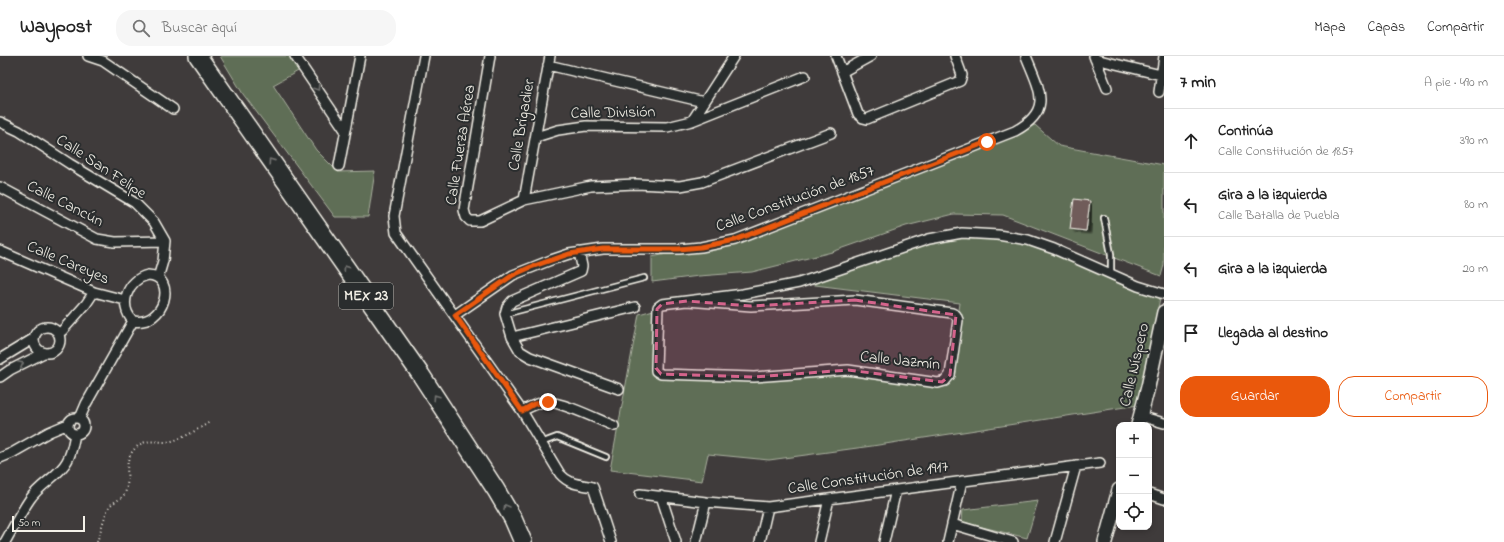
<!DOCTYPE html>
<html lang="es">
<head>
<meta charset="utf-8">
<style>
	body { margin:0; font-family:"Indie Flower",sans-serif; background:#f6f6f6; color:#222 }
	.controls { position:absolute; right:12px; bottom:12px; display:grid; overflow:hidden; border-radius:8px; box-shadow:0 2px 6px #0003 }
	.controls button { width:36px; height:36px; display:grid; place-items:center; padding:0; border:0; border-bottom:1px solid #e0e0e0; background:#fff; color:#222; font:20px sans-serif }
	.scale { position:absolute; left:12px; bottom:10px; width:73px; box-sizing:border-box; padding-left:4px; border:2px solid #f4f1e8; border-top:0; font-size:11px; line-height:14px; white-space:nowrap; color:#f4f1e8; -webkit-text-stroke:3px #2a2d2e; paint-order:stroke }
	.stop { position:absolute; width:12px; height:12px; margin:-9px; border:3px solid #ea580c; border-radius:50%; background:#fff }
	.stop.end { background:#ea580c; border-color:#fff; box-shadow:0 1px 4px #0008 }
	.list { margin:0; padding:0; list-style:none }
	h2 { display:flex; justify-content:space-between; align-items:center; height:52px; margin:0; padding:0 16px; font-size:17px }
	h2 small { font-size:13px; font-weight:400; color:#767676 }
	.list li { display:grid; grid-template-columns:26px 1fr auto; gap:12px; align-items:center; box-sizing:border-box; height:64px; padding:0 16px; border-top:1px solid #e0e0e0 }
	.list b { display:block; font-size:15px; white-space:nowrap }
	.list p { margin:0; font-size:13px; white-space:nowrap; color:#767676 }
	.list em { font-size:13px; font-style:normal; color:#767676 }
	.actions { display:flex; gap:8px; padding:12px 16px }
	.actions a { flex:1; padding:9px 0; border:1px solid #ea580c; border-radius:16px; text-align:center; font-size:14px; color:#ea580c }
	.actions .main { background:#ea580c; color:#fff }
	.icon { flex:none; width:22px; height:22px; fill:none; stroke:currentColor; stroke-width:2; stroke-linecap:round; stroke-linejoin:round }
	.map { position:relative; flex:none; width:1164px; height:486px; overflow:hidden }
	header { display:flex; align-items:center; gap:24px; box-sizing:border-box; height:56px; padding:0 20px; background:#fff; border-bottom:1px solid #e0e0e0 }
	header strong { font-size:19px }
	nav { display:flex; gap:22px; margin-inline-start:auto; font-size:14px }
	.search { width:280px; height:36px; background:#f6f6f6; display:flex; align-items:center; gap:10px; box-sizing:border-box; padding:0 14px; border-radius:16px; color:#767676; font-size:15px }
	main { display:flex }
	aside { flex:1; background:#fff }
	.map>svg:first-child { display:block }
</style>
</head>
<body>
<header>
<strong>Waypost</strong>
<div class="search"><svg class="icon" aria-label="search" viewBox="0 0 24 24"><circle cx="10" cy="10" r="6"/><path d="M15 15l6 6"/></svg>Buscar aquí</div>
<nav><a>Mapa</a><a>Capas</a><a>Compartir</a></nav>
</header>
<main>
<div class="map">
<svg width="1164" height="486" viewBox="0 0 1164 486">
	<defs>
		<filter id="shadow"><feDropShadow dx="4.5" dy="2.5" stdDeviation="1" flood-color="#0009"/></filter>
	</defs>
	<rect width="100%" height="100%" fill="#3f3b3b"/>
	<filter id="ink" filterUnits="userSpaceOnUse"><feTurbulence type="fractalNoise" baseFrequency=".025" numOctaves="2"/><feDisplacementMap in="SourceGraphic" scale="8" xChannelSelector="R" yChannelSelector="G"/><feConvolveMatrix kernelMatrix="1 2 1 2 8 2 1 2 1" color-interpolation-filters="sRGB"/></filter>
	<g filter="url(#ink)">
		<path fill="#5f6e56" stroke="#aab09f" d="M220,0H291L300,14L273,29L316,94L338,116L375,115L368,161H335L243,38Z
			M1035,69L1059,90L1164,109V209L1161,220L1003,159L954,158L906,170L832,196L752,216L699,220L652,226V201L735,184Z
			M962,177L1054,193L1161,237L1138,349L872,390L769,404L708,398L702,425L610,414L639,258L657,253L656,314L754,321L848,314L942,326L950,319L960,247L799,227Z
			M1038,445L1027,482L962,466L963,454Z"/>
		<path fill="#6f5c5a" stroke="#f4f1e8" filter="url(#shadow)" d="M1074,143L1090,145L1086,175L1070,173Z"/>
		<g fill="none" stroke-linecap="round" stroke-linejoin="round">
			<g stroke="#f4f1e8" stroke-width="8">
				<path id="lane" d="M1104,162L1111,198V218
					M505,258L644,222
					M541,387L557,381L606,401"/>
			</g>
			<g stroke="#f4f1e8" stroke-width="12">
				<path id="street" d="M88,0L103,5L173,53
					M295,0L345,74
					M424,0L394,160L396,177L522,355L560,418C570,429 579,428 593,431L611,486
					M490,0L464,154L466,161L470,165H480L524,144L591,130L636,128L680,130L702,126L831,77
					M836,0L858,58L863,62L867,63L960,25L962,19L955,0
					M1094,0L1107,32
					M1095,3L1161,19
					M548,9L704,46
					M842,16L871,0
					M1159,36L1164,0
					M692,65L734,0
					M0,66L19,75L70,108L135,147L154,166L165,185L163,205L158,222
					M536,81L558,74L586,70L667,71L692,65L805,20
					M339,110L360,0
					M0,131L97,183L115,186L165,185
					M524,144L550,0
					M0,195L94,236L125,244
					M579,196L582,210L581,215L512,245L507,251L505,258L512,281L520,295L530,301L619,333
					M148,219C178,220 165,271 133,265C118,249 127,224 148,219Z
					M687,245L751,250L855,244L952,257L956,259L958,264L950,319L945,325L938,327L848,314L754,321L661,318L656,315V312L658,251L662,248L743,238L799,227L929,183L962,177L998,179L1028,184L1054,193L1138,230L1164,238
					M455,259L513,219L551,204L569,198L603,193H679L701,191L735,184L1015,75C1054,54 1039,33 1026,0
					M34 284a13 13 0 1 1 26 0a13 13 0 1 1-26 0Z
					M58,276L62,275L86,248L94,236
					M512,281L635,251
					M0,303L33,283
					M0,321L10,314L44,297
					M522,355C530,351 538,346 547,346C563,346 599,364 614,370
					M1140,360L1164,367
					M68 370a8 8 0 1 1 16 0a8 8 0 1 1-16 0Z
					M80,362L86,348L133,265
					M0,402L12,397L49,376L68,368
					M640,438L706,446L768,451L1100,407
					M1149,438L1164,443
					M661,440L676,486
					M952,468L1013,486
					M5,486C13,472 21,456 30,443C40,428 59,420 67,405C72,397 73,387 75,378
					M696,486L706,446
					M760,486L768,451
					M819,486L829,443
					M884,486L896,434
					M948,486L962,425
					M1055,486L1076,410"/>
			</g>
			<g stroke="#f4f1e8" stroke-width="16">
				<path id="secondary" d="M1138,369L1148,331L1164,256
					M1105,486L1119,434"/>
			</g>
			<g stroke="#f4f1e8" stroke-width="20">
				<path id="highway" d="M198,0L421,319L496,434L513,463L523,486"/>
			</g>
			<path stroke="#f4f1e8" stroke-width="2" stroke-dasharray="1 3" stroke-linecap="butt" d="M97,486C100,477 105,458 109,451C114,444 124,444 126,434C131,418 120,404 139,389C149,382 162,388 172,385C186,381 198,373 210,366"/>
			<use href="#lane" stroke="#2a2d2e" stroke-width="4.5"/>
			<use href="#street" stroke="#2a2d2e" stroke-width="9"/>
			<use href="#secondary" stroke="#2a2d2e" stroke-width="13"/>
			<use href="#highway" stroke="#2a2d2e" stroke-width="17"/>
		</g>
		<defs><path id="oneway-chevron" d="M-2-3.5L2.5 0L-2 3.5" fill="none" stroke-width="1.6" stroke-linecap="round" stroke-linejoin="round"/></defs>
		<g stroke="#71726f">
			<use href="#oneway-chevron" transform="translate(317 32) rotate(56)"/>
			<use href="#oneway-chevron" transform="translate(271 105) rotate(-125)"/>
			<use href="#oneway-chevron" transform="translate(346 212) rotate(-125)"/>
			<use href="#oneway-chevron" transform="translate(21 308) rotate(-27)"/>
			<use href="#oneway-chevron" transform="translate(436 341) rotate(-124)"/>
			<use href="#oneway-chevron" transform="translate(506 451) rotate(-120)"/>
		</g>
	</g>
	<g fill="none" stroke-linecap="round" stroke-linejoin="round" filter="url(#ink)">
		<path stroke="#ea580c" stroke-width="5" d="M548,346L534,348L522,355L455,259L513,219L531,211L569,198L603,193H679L701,191L735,184L987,86"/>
	</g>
	<path fill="#d4648c" fill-opacity="0.2" stroke="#d4648c" stroke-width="3" stroke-dasharray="8 5" stroke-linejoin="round" d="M855,244L956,259L950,319L942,326L848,314L754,321L661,318L656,312L657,253L662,248L687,245L751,250Z"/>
	<g text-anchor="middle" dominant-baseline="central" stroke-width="4" stroke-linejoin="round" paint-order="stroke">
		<rect fill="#2a2d2e" stroke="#b7b6b0" stroke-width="1" x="339" y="227" width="54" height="26" rx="3"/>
		<g font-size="15" font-weight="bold" fill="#f4f1e8">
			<text x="366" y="240">MEX 23</text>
		</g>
		<g font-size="16" fill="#f4f1e8" stroke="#2a2d2e">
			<text transform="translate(613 57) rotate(-1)">Calle División</text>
			<text transform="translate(522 69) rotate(-80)">Calle Brigadier</text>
			<text transform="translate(461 89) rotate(-81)">Calle Fuerza Aérea</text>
			<text transform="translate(101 111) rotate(33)">Calle San Felipe</text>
			<text transform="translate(795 143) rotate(-20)">Calle Constitución de 1857</text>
			<text transform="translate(65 148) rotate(27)">Calle Cancún</text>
			<text transform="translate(68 207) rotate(23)">Calle Careyes</text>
			<text transform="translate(900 305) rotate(6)">Calle Jazmín</text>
			<text transform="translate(1135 309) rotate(-77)">Calle Níspero</text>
			<text transform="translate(868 422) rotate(-8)">Calle Constitución de 1917</text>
		</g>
	</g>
</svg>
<div class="controls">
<button>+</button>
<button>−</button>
<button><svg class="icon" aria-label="locate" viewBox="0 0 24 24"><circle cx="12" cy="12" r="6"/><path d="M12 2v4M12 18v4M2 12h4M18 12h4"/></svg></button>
</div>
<div class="scale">50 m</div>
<div class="stop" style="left:987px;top:86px"></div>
<div class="stop end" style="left:548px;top:346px"></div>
</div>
<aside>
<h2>7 min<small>A pie · 490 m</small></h2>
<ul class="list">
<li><svg class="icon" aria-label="ahead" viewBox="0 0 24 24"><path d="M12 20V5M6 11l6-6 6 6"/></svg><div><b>Continúa</b><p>Calle Constitución de 1857</p></div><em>390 m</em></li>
<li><svg class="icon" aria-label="left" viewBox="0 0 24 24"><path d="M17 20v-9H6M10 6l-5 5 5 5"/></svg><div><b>Gira a la izquierda</b><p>Calle Batalla de Puebla</p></div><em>80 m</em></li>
<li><svg class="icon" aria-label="left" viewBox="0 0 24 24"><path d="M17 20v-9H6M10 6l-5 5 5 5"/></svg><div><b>Gira a la izquierda</b></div><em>20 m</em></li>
<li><svg class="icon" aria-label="arrive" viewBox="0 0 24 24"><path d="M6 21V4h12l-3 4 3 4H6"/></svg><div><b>Llegada al destino</b></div></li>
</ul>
<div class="actions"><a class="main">Guardar</a><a>Compartir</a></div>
</aside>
</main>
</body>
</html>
